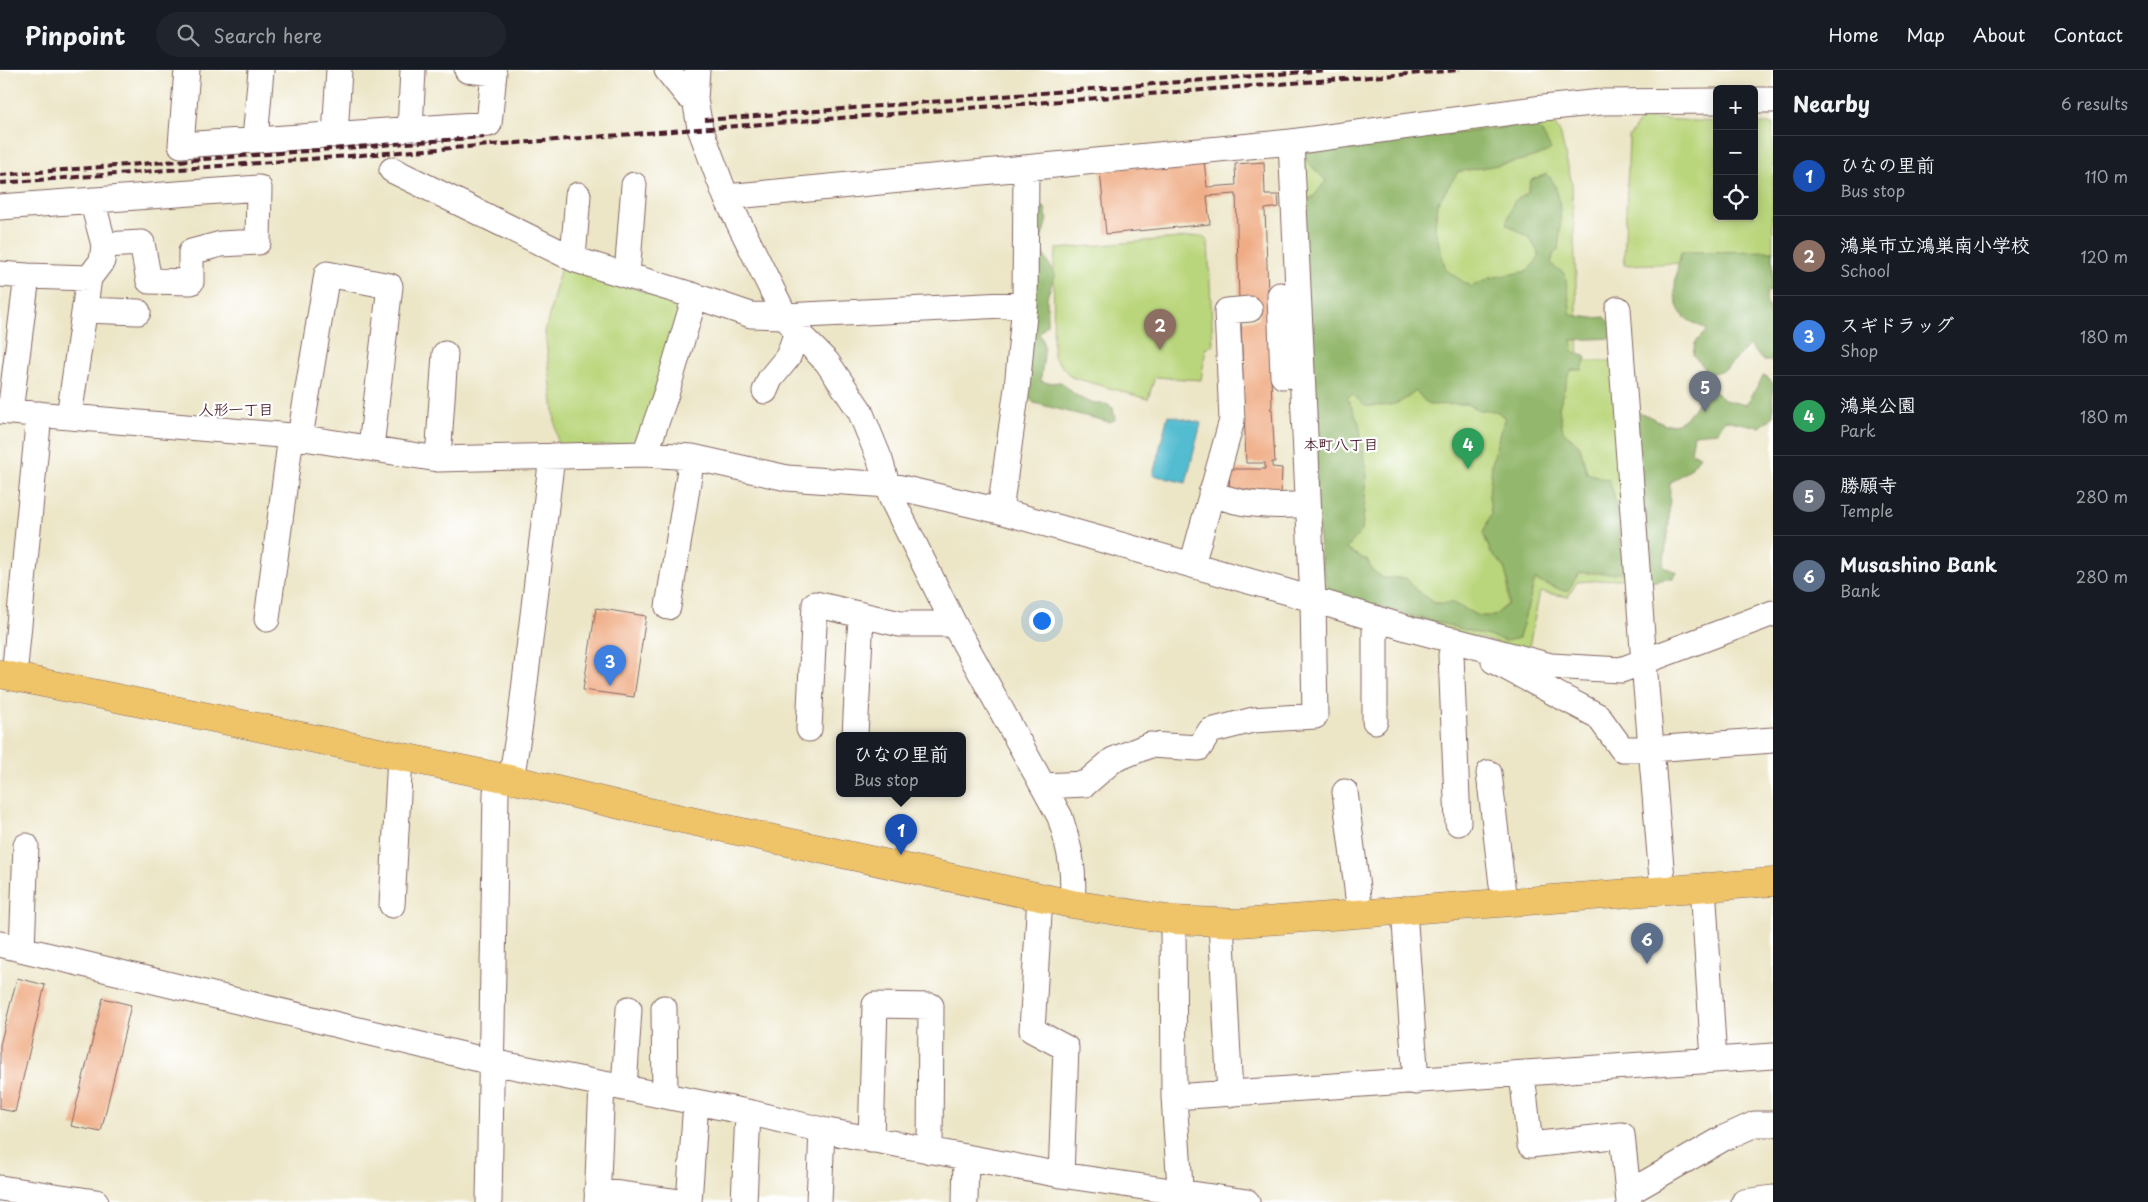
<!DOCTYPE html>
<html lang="en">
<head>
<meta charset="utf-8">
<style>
	body { margin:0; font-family:"Playpen Sans","Klee One",sans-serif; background:#20242c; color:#f1f3f6 }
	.controls { position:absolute; right:15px; top:15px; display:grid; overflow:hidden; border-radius:8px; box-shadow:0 2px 12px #0003 }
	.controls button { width:45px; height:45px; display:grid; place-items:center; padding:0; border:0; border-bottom:1px solid #363941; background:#171b24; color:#f1f3f6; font:25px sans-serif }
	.you { position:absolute; left:1041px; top:550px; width:18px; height:18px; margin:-12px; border:4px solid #fff; border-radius:50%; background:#1a73e8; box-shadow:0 0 0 8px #1a73e833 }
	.badge { display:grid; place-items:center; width:32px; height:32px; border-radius:50%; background:#0f766e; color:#fff; font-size:16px; font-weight:700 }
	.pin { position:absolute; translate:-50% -41px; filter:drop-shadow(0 1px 2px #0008) }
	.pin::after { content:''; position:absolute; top:26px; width:18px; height:15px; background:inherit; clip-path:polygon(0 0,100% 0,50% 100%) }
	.popup { position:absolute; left:836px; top:662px; width:130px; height:65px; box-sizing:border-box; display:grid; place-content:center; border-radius:8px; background:#171b24; filter:drop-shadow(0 1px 4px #0005); font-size:16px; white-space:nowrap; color:#9ea1a6 }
	.popup b { font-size:19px; color:#f1f3f6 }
	.popup::after { content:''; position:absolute; left:50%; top:100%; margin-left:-10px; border:10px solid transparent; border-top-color:#171b24 }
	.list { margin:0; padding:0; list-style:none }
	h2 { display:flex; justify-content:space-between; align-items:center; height:65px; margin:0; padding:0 20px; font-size:21px }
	h2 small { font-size:16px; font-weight:400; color:#9ea1a6 }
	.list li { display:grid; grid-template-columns:32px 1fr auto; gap:15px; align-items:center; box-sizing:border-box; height:80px; padding:0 20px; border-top:1px solid #363941 }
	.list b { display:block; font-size:19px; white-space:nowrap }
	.list p { margin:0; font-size:16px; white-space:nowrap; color:#9ea1a6 }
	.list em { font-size:16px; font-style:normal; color:#9ea1a6 }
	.icon { flex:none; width:28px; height:28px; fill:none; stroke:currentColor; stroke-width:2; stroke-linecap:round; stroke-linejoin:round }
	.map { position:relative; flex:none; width:1773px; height:1132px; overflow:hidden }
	header { display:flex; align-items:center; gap:30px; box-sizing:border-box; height:70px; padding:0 25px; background:#171b24; border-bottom:1px solid #363941 }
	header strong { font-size:24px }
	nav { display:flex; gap:28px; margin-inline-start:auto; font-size:18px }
	.search { width:350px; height:45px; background:#20242c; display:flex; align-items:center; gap:12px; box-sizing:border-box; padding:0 18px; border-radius:28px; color:#9ea1a6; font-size:19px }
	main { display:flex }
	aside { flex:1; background:#171b24 }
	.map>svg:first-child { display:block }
</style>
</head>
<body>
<header>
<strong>Pinpoint</strong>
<div class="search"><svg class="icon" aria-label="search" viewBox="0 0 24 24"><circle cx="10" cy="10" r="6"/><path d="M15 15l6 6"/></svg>Search here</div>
<nav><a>Home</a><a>Map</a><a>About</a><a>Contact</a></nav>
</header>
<main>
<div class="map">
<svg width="1773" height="1132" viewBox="0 0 1773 1132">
	<rect width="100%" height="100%" fill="#fff"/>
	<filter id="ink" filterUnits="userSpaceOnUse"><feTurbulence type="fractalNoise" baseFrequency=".02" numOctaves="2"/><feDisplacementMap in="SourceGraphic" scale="10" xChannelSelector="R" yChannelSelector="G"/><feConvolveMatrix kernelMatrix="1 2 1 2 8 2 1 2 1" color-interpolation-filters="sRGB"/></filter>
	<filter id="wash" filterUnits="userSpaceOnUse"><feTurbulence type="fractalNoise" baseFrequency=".0096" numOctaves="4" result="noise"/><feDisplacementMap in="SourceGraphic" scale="20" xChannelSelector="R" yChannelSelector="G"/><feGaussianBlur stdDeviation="1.12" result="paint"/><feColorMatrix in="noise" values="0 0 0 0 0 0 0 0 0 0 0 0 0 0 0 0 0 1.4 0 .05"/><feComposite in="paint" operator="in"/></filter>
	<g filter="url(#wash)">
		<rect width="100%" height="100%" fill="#ece6c7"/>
		<path fill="#bad67c" stroke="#827a54" d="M1543,38L1560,62L1572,114L1579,291H1619L1632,508L1577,512L1568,527L1540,522L1528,581L1323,527L1294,75Z
			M1642,48L1717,52V146H1754V54H1773V190L1624,195L1629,67Z
			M1201,166L1208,171L1213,275L1206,278L1201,310L1155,307L1148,329L1071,307L1053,286L1054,192L1057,179Z
			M562,192L683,236L640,371L631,374L558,378L545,262Z"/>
		<path fill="#93b76c" stroke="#6e6b4c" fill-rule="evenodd" d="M1537,53L1551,79C1539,90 1478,98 1458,102L1437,134L1435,159L1446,200L1471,217L1490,208L1528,201L1540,186L1530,168L1506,154L1514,131L1527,124L1531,110L1547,104C1564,120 1561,157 1558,180L1554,183L1551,193L1555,198L1565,203L1571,245L1593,248L1605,247L1613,256L1614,268L1571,270L1573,281L1586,287L1582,300H1572L1568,305L1559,338L1563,361L1580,376L1587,403L1609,410L1614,425L1624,503H1579L1567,522L1535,510L1519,568L1506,571L1329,523L1320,484L1300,132L1313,127L1326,111L1299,83L1434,63L1446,65ZM1416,321L1428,335L1466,334L1479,340L1496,341L1506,348L1500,362L1492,394L1489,426L1491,444L1483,463L1491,483L1504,497L1508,512V534L1494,546H1478L1454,533H1435L1416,520L1406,508H1383L1372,500L1368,491L1346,479L1362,461L1367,407L1359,353L1347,327L1353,325L1365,336C1389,336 1397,337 1416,321Z
			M1036,135L1045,138L1047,149L1039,177L1055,204L1047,227V254L1039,264C1049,277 1041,296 1041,311L1048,313L1061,312C1070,320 1079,330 1091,332C1101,334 1105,332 1113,338L1115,350L1109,352L1034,333L1025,324Z
			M1773,181V221L1767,222L1766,230L1773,253V291H1763L1749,275L1726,299L1707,305L1702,295L1693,285L1695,273L1707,260C1701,256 1693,253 1687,249C1667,234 1677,201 1681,182Z
			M1764,305L1773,313V347L1760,357L1725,350L1717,362L1694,364L1691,382L1700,386L1690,399L1670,413L1669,455L1663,497L1677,502L1673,508L1643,513L1632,340L1653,348L1665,355C1668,354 1674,354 1677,353C1688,349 1700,331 1703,320L1710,318L1724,330L1746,335Z"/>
		<path fill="#53bcd0" stroke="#4e6e7e" d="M1168,345L1201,353L1186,413L1153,405Z"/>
		<g id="blocks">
			<path fill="#efab83" d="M1204,91L1207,117L1236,115L1235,94L1264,92L1265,125H1278L1279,137L1265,139L1272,336L1270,339H1272L1275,392H1272V397L1282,398L1281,425L1230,426L1229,399H1265V393H1246L1241,251L1259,249V236L1239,230L1236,124L1207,126L1210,154L1106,164L1100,100Z
				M596,538L646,546L634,627L583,620Z
				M17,908L45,915L15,1042L0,1039V975Z
				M103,928L131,935L101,1062L71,1056Z"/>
		</g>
	</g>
	<g filter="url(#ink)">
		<use href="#blocks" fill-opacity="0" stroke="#836562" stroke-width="1"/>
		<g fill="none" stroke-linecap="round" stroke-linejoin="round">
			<g stroke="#836562" stroke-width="27">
				<path id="minor" d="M187,0L181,75L489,54L494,3L467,0
					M667,0L688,26L695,29
					M697,0L695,29L700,58L726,127L785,246L797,262L827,292L860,341L880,390L891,427L954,554L1060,747C1070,779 1075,801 1072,834
					M1754,30H1773
					M410,59L413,0
					M335,65L339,0
					M255,70L261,0
					M392,100L576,190L695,226L751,245L785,246L1025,234
					M726,127L1291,72L1543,38L1602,32L1717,31
					M92,130L104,175
					M0,137L259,118L258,172L221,174L191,182V212L149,211L142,173L104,175L102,191L89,208
					M573,188L578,125
					M0,204L27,206
					M627,205L634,115
					M1280,225L1283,306L1301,303
					M1618,239L1644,593L1663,821
					M85,240L138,242
					M765,321L770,309L788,287L797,262
					M0,341L291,366L438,389L645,384L692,387L787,408L888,415L1000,441L1288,522L1410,559L1551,596L1621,600L1773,543
					M10,342L27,206L89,208L69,347
					M300,367L327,204L390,216L371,377
					M645,384L666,324L695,226
					M438,389L445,284
					M1211,423C1241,436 1276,437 1308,434
					M1000,441L1017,318L1025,234L1026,98
					M1192,495L1232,350L1227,241L1250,239
					M668,537L692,387
					M1375,548V651
					M267,549L291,366
					M1454,570L1451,585L1458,753
					M1494,591L1598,646L1622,679H1652L1773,670
					M14,607L39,344
					M809,659L815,534L900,554H954
					M855,666L861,545
					M1489,703L1504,832
					M511,710L520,654L552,386
					M1043,716L1085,714L1113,690L1150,675L1199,678L1210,661L1253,650L1315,646L1313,530L1291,72
					M1345,722L1360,843
					M1703,816L1714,990
					M1040,827L1032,960L1066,978L1061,1105
					M392,835L400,687
					M1404,839L1416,1012
					M1173,850L1174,1027L1181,1132
					M1221,852L1230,1024
					M0,874L492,992L752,1043L822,1060L1061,1105L1247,1132
					M22,879L26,776
					M664,938L665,1026
					M1522,1004L1530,1075L1622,1065L1629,1132
					M624,1018L629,939
					M1174,1027L1773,986
					M871,1070L875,935L931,936L930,1081
					M0,1118L96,1132
					M597,1121L679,1132
					M1628,1123L1724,1068L1755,1054H1773
					M489,1132L496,723L499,708
					M597,1132L602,1014
					M689,1132L696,1032
					M744,1132L748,1043
					M819,1132L822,1060
					M965,1132L966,1087
					M1744,1132L1773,1128"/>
			</g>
			<g stroke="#836562" stroke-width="29">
				<path id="major" d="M0,604L524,712L636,739L1072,834L1173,850L1240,853L1773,812"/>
			</g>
			<use href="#minor" stroke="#fff" stroke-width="25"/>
			<use href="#major" stroke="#efc469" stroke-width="28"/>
			<path stroke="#4a1f2b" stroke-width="4" stroke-dasharray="8 4" stroke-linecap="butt" d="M705,50L1328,0
				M0,105L484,67
				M0,113L1460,0"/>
		</g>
	</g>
	<g text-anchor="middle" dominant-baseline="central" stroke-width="4.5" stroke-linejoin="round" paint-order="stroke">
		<g font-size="15" font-weight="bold" fill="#4a1f2b" stroke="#fff">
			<text x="236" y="338">人形一丁目</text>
			<text x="1341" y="373">本町八丁目</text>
		</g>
	</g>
</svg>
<div class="controls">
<button>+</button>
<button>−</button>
<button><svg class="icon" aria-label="locate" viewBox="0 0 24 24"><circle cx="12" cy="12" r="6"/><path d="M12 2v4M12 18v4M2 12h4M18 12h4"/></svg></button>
</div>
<div class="you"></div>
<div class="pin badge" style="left:901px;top:785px;background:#1a4fb4">1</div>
<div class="popup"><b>ひなの里前</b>Bus stop</div>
<div class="pin badge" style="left:1160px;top:280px;background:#8d6e63">2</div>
<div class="pin badge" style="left:610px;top:616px;background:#3f7fe0">3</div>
<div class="pin badge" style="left:1468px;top:399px;background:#2e9e5b">4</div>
<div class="pin badge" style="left:1705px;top:342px;background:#6b7280">5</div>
<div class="pin badge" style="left:1647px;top:894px;background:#5c6f8a">6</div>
</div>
<aside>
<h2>Nearby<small>6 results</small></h2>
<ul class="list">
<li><span class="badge" style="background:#1a4fb4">1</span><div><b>ひなの里前</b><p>Bus stop</p></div><em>110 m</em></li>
<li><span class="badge" style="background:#8d6e63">2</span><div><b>鴻巣市立鴻巣南小学校</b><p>School</p></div><em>120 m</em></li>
<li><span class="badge" style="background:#3f7fe0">3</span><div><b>スギドラッグ</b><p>Shop</p></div><em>180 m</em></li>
<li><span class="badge" style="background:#2e9e5b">4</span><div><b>鴻巣公園</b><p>Park</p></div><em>180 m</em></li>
<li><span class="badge" style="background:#6b7280">5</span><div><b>勝願寺</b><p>Temple</p></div><em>280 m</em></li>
<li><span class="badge" style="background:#5c6f8a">6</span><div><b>Musashino Bank</b><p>Bank</p></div><em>280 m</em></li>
</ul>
</aside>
</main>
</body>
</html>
